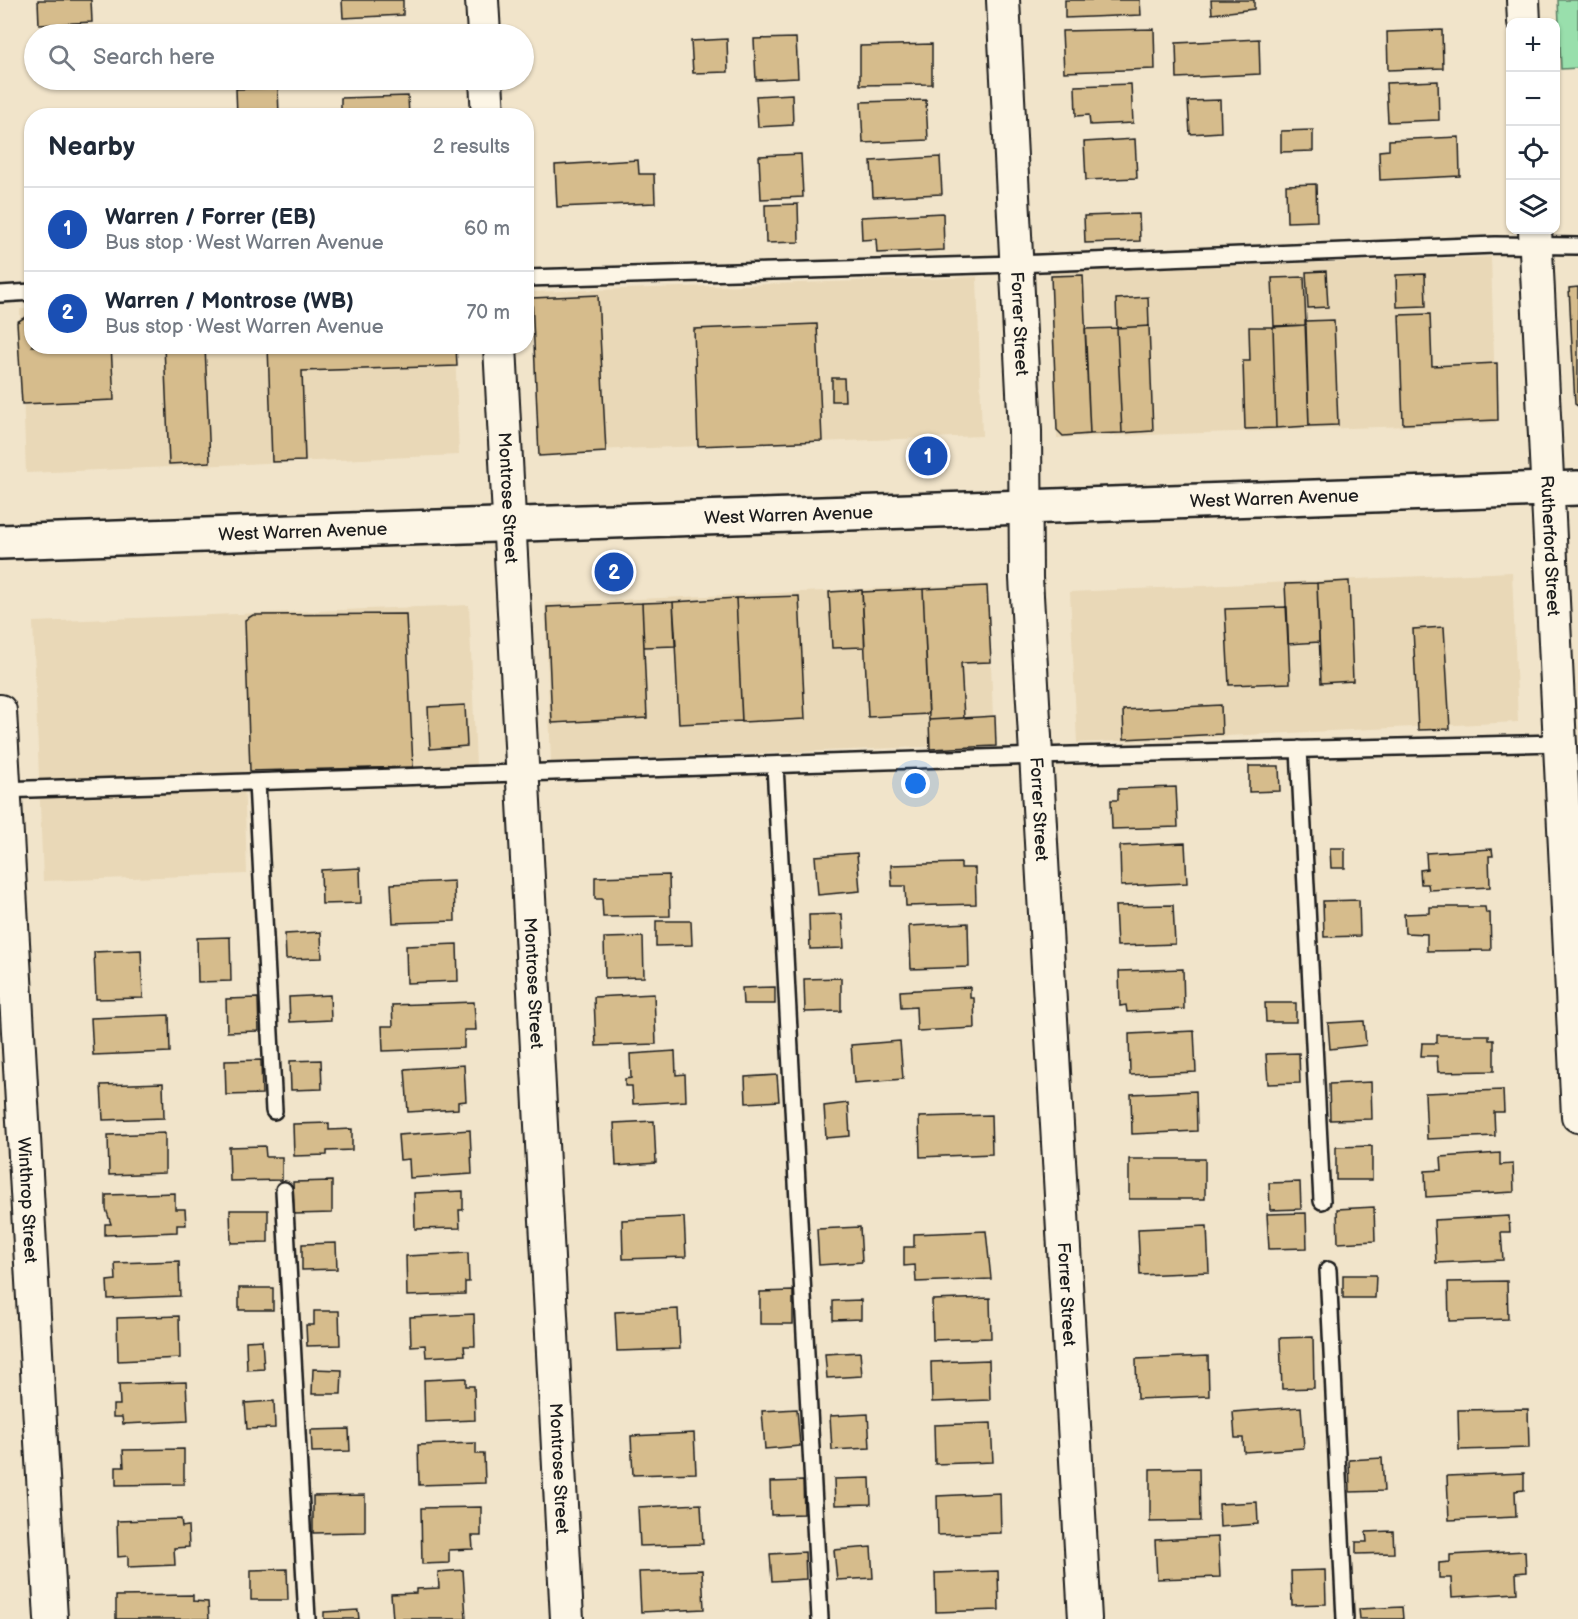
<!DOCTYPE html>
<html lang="en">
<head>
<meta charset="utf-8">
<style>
	body { margin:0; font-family:"Balsamiq Sans",sans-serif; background:#f6f6f7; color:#1f2937 }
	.controls { position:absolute; right:18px; top:18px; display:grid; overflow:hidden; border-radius:12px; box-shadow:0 2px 4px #0004 }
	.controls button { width:54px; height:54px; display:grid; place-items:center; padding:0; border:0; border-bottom:2px solid #e0e1e3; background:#fff; color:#1f2937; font:30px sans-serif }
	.you { position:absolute; left:916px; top:784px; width:21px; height:21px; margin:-15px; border:4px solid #fff; border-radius:50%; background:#1a73e8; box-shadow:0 0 0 9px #1a73e833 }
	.badge { display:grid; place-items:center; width:39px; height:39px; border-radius:50%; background:#1a73e8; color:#fff; font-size:20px; font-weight:700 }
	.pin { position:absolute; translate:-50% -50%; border:3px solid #fff; box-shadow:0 2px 6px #0006 }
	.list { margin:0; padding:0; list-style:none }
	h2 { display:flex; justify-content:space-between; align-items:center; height:78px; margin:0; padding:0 24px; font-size:26px }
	h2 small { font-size:20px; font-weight:400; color:#747a83 }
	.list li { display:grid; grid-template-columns:39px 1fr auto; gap:18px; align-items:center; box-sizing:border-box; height:84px; padding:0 24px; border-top:2px solid #e0e1e3 }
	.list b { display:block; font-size:22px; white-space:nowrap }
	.list p { margin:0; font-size:20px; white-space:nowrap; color:#747a83 }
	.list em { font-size:20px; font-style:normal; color:#747a83 }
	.icon { flex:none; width:33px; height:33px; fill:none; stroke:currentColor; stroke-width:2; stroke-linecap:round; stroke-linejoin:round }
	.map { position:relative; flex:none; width:1578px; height:1619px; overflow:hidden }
	.search { position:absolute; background:#fff; box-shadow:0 2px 4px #0004; left:24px; top:24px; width:510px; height:66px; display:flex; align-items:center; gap:15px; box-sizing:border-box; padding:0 21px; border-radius:33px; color:#747a83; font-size:22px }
	.panel { position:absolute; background:#fff; box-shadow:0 2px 4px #0004; left:24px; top:108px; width:510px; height:246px; border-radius:24px }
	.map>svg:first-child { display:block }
</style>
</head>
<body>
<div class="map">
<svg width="1578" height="1619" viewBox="0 0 1578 1619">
	<rect width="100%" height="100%" fill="#f1e4ca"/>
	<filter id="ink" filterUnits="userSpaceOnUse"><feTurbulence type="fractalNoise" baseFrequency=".0167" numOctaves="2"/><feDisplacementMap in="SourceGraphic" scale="12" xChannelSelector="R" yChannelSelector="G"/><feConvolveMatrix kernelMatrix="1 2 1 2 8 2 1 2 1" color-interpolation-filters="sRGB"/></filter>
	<g filter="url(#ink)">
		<path fill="#e9d8b7" d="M1491,257L1496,423L1057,438L1052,272Z
			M977,277L982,436L539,452L534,292Z
			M20,309H31L32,346L455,347L459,455L26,473Z
			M1512,572L1518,722L1077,743L1070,592Z
			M988,584L994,744L551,762L545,603Z
			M469,605L476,765L244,774L247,874L43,881L33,622Z"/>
		<path fill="#99dfac" stroke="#5a7e64" stroke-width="1.5" d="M1558,0H1578V68L1561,69Z"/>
		<path fill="#d6bc8c" stroke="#1c1c1c" stroke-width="1.5" d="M38,0H91L92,22L39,25Z
			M342,0H403V15L343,18Z
			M1065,0H1140L1141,15L1065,18Z
			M1211,0H1254V9L1212,14Z
			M1154,29L1155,69L1064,72L1062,31Z
			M1442,30L1443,68L1388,70L1387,32Z
			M403,31V34H364L363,32Z
			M796,38L798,78L756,80L754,39Z
			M727,39L728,72L693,73L691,41Z
			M1259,39L1260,74L1177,78L1176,43Z
			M932,44V84L860,85V46Z
			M1438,81L1439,120L1388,122L1386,83Z
			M1131,84L1133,123L1090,125L1089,115L1076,116L1075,86Z
			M278,88L279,116H237L236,89Z
			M792,94L793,125L758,127L756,96Z
			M408,96L409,116H341V98Z
			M926,100L928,140L863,143L861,102Z
			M1220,100L1221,132L1190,134L1188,101Z
			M106,111V116L45,114Z
			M1313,130V151L1281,152V131Z
			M1459,137L1460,176L1380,180L1379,151L1389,150V140Z
			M1135,139L1137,178L1086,180L1084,142Z
			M801,154L803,197L761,199L759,156Z
			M940,157L942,194L873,197L871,161Z
			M638,160L639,174H654L655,203L557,207L555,165Z
			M1316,184L1317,221L1287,222L1286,185Z
			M798,204L799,242L766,243L765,205Z
			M943,213L944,250L877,253L876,239L862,240L861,217Z
			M1139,214L1140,241L1085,243L1084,216Z
			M1326,271L1328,307L1308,308L1306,272Z
			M1425,274L1426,306L1397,307L1396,275Z
			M1083,275L1090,434L1063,436L1057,430L1051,276Z
			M1304,277L1306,325L1274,326L1272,278Z
			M1578,287V406L1575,404L1569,288Z
			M598,295L606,452L539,456L532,298Z
			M1148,297L1149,326L1117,328L1116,299Z
			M32,313V346H111L114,400L22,404L17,322Z
			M1430,314L1432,366L1497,363L1498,420L1403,424L1399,315Z
			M1334,320L1338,425L1309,426L1305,321Z
			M817,324L822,441L698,446L694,329Z
			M1306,325L1309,426L1276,428L1273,327Z
			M1149,326L1153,431L1122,433L1117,328Z
			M1249,327H1273L1276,428L1245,429L1243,361H1250Z
			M1117,328L1122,433L1090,434L1085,329Z
			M164,346H205L210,462L169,464Z
			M268,346H456L457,366L302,371L305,461L272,462Z
			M832,378H844L845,401H832Z
			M1349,581L1353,681L1321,683L1317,583Z
			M1317,583L1319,642L1288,644L1285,584Z
			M987,586L991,662L961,663L964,718L929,720L923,589Z
			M923,589L929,714L868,717L862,592Z
			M862,590L865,647L832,648L829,592Z
			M799,596L805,719L742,722L736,598Z
			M736,598L742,721L679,724L673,602Z
			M673,602L676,646L644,647L642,603Z
			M642,603L647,718L552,723L547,607Z
			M1287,607L1290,683L1229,685L1225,609Z
			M406,614L413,767L250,771L245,620L253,615Z
			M1444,627L1450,729L1418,730L1413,629Z
			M465,705L467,746L430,749L428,707Z
			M1221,705L1222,734L1124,739L1123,710Z
			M995,716L996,746L930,749L929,720Z
			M1249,766H1279L1280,791L1249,792Z
			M1176,787L1178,827L1112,829L1111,800H1118V789Z
			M1185,843L1187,883L1121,886L1120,846Z
			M1330,848H1345V868H1331Z
			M1492,849L1493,856H1489L1490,887L1429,890L1428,884H1421L1420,870L1427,869L1426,853Z
			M857,853L860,891L818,895L815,856Z
			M961,863V868H975L976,904L906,906L905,886H892L891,865Z
			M360,868L361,903L322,904L321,870Z
			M669,875L670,916L603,917L602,899H595V877Z
			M454,881L455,921L393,923L391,884Z
			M1359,900L1360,936L1324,937L1323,901Z
			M1173,905L1175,944L1117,946L1115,906Z
			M1430,907H1485L1486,913H1490L1491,950L1427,951V934L1405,933L1404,914L1430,913Z
			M842,914L844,948L810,949L809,915Z
			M656,921H691L692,945L656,946Z
			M968,923L969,967L911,969L909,926Z
			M321,932L322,958L286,959L285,934Z
			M230,937L231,981L198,982L197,938Z
			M643,937L644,977L605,978L604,938Z
			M457,944L458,981L407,983L406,946Z
			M141,950L143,998L96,999L94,952Z
			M1183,969L1184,1009L1127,1012L1126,1005L1120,1006L1119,971Z
			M841,978V1011L805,1012L804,979Z
			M775,987V1004H743L742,988Z
			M970,987V998H974L975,1028L917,1031L916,1007L901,1008L900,991Z
			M654,994L656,1044L596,1046L594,997Z
			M330,995L331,1020L290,1022L289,997Z
			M258,998L259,1031L227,1032L226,999Z
			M474,1002L476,1030H464V1048L383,1051L382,1026H393L392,1005Z
			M1265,1003H1296V1022H1266Z
			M169,1015L170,1052L93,1055L91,1018Z
			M1364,1021L1366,1045L1330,1049L1328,1023Z
			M1194,1031L1196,1072L1130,1075L1129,1034Z
			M1437,1035H1489V1040H1494V1071L1438,1072L1437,1056H1421L1422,1043H1437Z
			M900,1041L903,1079L854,1083L851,1045Z
			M675,1051L676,1075L685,1074L686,1101L633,1104L632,1086H625V1079L631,1078L630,1054Z
			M1299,1053L1300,1083L1268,1084L1266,1054Z
			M261,1060L262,1094L226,1095L225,1061Z
			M321,1060L322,1089L291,1090L290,1061Z
			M464,1065L466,1101L458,1102V1109L408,1112L405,1069Z
			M777,1075L779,1101L746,1103L745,1077Z
			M1371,1082L1372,1119L1330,1120L1329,1084Z
			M163,1083L164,1118L103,1120L101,1085Z
			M1503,1090L1504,1112H1494L1495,1136L1427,1139L1425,1093Z
			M1196,1091L1197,1131L1132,1134L1131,1094Z
			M848,1103L850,1136L826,1138L824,1106Z
			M991,1115L992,1154L920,1157L919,1117Z
			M654,1121L656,1163L616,1166L614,1123Z
			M329,1123V1130L352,1129V1150L327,1151V1155L294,1156L293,1124Z
			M470,1130L472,1174L410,1178L409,1159L400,1160L398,1135Z
			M165,1133V1173L109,1175L108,1135Z
			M265,1146L266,1157H282V1180L230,1181L229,1147Z
			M1372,1146V1180H1336V1147Z
			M1500,1153V1165L1513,1164L1514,1192L1426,1197L1425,1171L1442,1170L1441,1157Z
			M1129,1159H1205V1199H1129Z
			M332,1181V1213L294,1214L293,1182Z
			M1300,1182L1301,1209L1270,1210L1269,1183Z
			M463,1191V1210H459L460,1228L415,1229L414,1193Z
			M175,1193V1209H185L186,1225H177V1232L105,1235V1224H111L106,1209V1195Z
			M1374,1207L1375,1241L1338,1243L1337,1209Z
			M230,1210H268V1242L231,1243Z
			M1306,1213L1307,1248L1269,1249L1267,1214Z
			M1509,1216L1510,1232H1501L1503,1260L1436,1263L1434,1220Z
			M684,1217L686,1257L623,1259L622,1220Z
			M1207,1226L1209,1272L1140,1275L1138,1229Z
			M860,1227L862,1262L819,1265L817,1229Z
			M986,1231L991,1279L916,1282L915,1265L904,1266V1247H914V1234Z
			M336,1243L337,1269L302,1270V1244Z
			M468,1253L469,1282H465V1294L407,1296L406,1256Z
			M179,1261L180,1296L108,1299L107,1281L116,1280L115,1263Z
			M1343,1275H1376L1375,1298H1343Z
			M1507,1281L1508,1319L1449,1321L1448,1282Z
			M239,1288H273V1310H239Z
			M793,1291V1324H760V1292Z
			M990,1298L991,1338L933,1340L932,1300Z
			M861,1300V1319L833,1320V1301Z
			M678,1309L680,1349L617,1351L615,1312Z
			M314,1311H339L340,1345L307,1346L306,1325H314Z
			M474,1314L475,1346H464L465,1355L426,1357L425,1345L411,1346L410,1317Z
			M179,1316L180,1358L118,1361L117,1318Z
			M1313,1337L1314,1388L1282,1389L1280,1338Z
			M262,1340L264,1369L247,1370L246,1341Z
			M860,1352L862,1376L827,1378L825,1354Z
			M1208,1356L1209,1396L1137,1399L1136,1359Z
			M989,1360L990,1400L932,1402L931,1362Z
			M313,1369L342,1370L341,1394H312Z
			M466,1378V1386H474L475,1420L425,1422L424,1380Z
			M186,1382L188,1421L123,1424L122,1417H113V1405H120L119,1384Z
			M274,1401L275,1428L247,1429L245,1403Z
			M1301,1407L1304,1448L1244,1452L1243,1438H1235L1233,1412Z
			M797,1409L800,1446L765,1449L762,1411Z
			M1528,1409L1529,1448L1459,1450L1458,1410Z
			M868,1414L870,1448L832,1450L830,1416Z
			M991,1423L993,1462L935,1464L934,1425Z
			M349,1429L350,1451L312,1452L311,1430Z
			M694,1433L696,1473L633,1475L631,1436Z
			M476,1443V1454H484L485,1483L419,1485L418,1445Z
			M184,1449V1484L116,1485V1467H124L123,1450Z
			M1382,1458L1384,1491L1350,1492L1349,1460Z
			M1199,1468L1200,1521L1150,1522V1469Z
			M1524,1473V1490L1515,1491L1516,1517L1449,1520L1447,1476Z
			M870,1478L871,1504L835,1505L834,1479Z
			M803,1481L804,1514L771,1515L770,1482Z
			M1000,1493L1001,1533L938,1535L937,1496Z
			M365,1495V1532L313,1533V1496Z
			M1257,1502L1258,1524L1220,1527L1219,1504Z
			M701,1504L703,1544L640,1546L638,1507Z
			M481,1507V1536H472L473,1549L449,1550V1563L422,1564L421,1508Z
			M181,1519L182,1527L188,1526L189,1547L174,1548L175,1565L128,1567V1556L118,1557L117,1521Z
			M1393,1531L1394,1553L1356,1554V1542H1367L1366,1532Z
			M1218,1537L1220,1577L1157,1579L1155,1540Z
			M871,1547L873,1578L837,1580L834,1550Z
			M1525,1551L1526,1572L1516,1573L1517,1593L1452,1597L1451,1578H1439V1563L1450,1562V1555Z
			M805,1552L806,1579L772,1581L770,1554Z
			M287,1569L288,1600H251V1570Z
			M463,1570L466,1619H393L391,1594L416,1593V1589L439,1588L438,1572Z
			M702,1570L704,1609L641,1612L639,1572Z
			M1325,1570L1326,1604L1292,1605L1291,1571Z
			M998,1571L999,1610L936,1612L935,1573Z
			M193,1595V1601L208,1602L209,1619H116V1596Z
			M1402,1607L1403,1619H1360L1359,1609Z
			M358,1610L359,1619H324V1612Z"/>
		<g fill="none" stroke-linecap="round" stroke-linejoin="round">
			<g stroke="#1c1c1c" stroke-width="20">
				<path id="service" d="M526,278L1016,264L1495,245L1578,246
					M0,294L32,292
					M1299,749L1322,1201
					M775,765L820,1619
					M257,782L274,1111
					M0,790L1071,755L1559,743
					M284,1190L307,1619
					M1328,1270L1345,1619"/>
			</g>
			<g stroke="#1c1c1c" stroke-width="36">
				<g id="minor">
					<path d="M482,0L484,34"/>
					<path id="s1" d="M1003,0L1025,431L1026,578L1085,1619"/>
					<path d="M1523,0L1524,22"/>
					<path d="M486,80L488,116"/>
					<path id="s2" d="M1535,230L1578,1116"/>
					<path id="s3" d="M500,346L567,1619"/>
					<path id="s4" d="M0,711L51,1619"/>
				</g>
			</g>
			<g stroke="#1c1c1c" stroke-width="38">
				<g id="secondary">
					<path id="s5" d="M0,542L1578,488"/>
				</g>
			</g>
			<use href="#service" stroke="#fcf5e5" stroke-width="15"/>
			<use href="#minor" stroke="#fcf5e5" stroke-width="32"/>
			<use href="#secondary" stroke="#fcf5e5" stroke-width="33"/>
		</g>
	</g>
	<g text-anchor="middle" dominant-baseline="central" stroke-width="5" stroke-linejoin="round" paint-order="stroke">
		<g font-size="18" fill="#1c1c1c" stroke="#fcf5e5">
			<text stroke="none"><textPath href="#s1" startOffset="324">Forrer Street</textPath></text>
			<text stroke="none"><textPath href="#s3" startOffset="152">Montrose Street</textPath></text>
			<text stroke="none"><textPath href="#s5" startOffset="1275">West Warren Avenue</textPath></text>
			<text stroke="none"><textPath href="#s5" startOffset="789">West Warren Avenue</textPath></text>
			<text stroke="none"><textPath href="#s5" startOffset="303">West Warren Avenue</textPath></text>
			<text stroke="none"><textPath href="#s2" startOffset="316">Rutherford Street</textPath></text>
			<text stroke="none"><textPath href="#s1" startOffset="810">Forrer Street</textPath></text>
			<text stroke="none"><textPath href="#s3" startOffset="638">Montrose Street</textPath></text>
			<text stroke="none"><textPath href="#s4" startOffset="490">Winthrop Street</textPath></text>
			<text stroke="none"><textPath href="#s1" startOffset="1296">Forrer Street</textPath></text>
			<text stroke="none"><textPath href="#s3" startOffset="1124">Montrose Street</textPath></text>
		</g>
	</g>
</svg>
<div class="controls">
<button>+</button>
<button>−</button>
<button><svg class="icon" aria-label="locate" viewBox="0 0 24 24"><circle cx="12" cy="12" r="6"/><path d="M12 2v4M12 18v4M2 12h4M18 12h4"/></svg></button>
<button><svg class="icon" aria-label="layers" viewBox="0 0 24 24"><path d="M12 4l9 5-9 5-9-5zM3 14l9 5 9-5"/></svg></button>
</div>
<div class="you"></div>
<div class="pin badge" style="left:928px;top:456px;background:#1a4fb4">1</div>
<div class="pin badge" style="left:614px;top:572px;background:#1a4fb4">2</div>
<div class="search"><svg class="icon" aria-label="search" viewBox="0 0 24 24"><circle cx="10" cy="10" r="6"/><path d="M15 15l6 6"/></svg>Search here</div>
<section class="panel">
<h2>Nearby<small>2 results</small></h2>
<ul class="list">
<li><span class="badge" style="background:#1a4fb4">1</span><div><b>Warren / Forrer (EB)</b><p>Bus stop · West Warren Avenue</p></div><em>60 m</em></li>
<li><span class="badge" style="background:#1a4fb4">2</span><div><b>Warren / Montrose (WB)</b><p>Bus stop · West Warren Avenue</p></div><em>70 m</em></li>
</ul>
</section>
</div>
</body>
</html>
